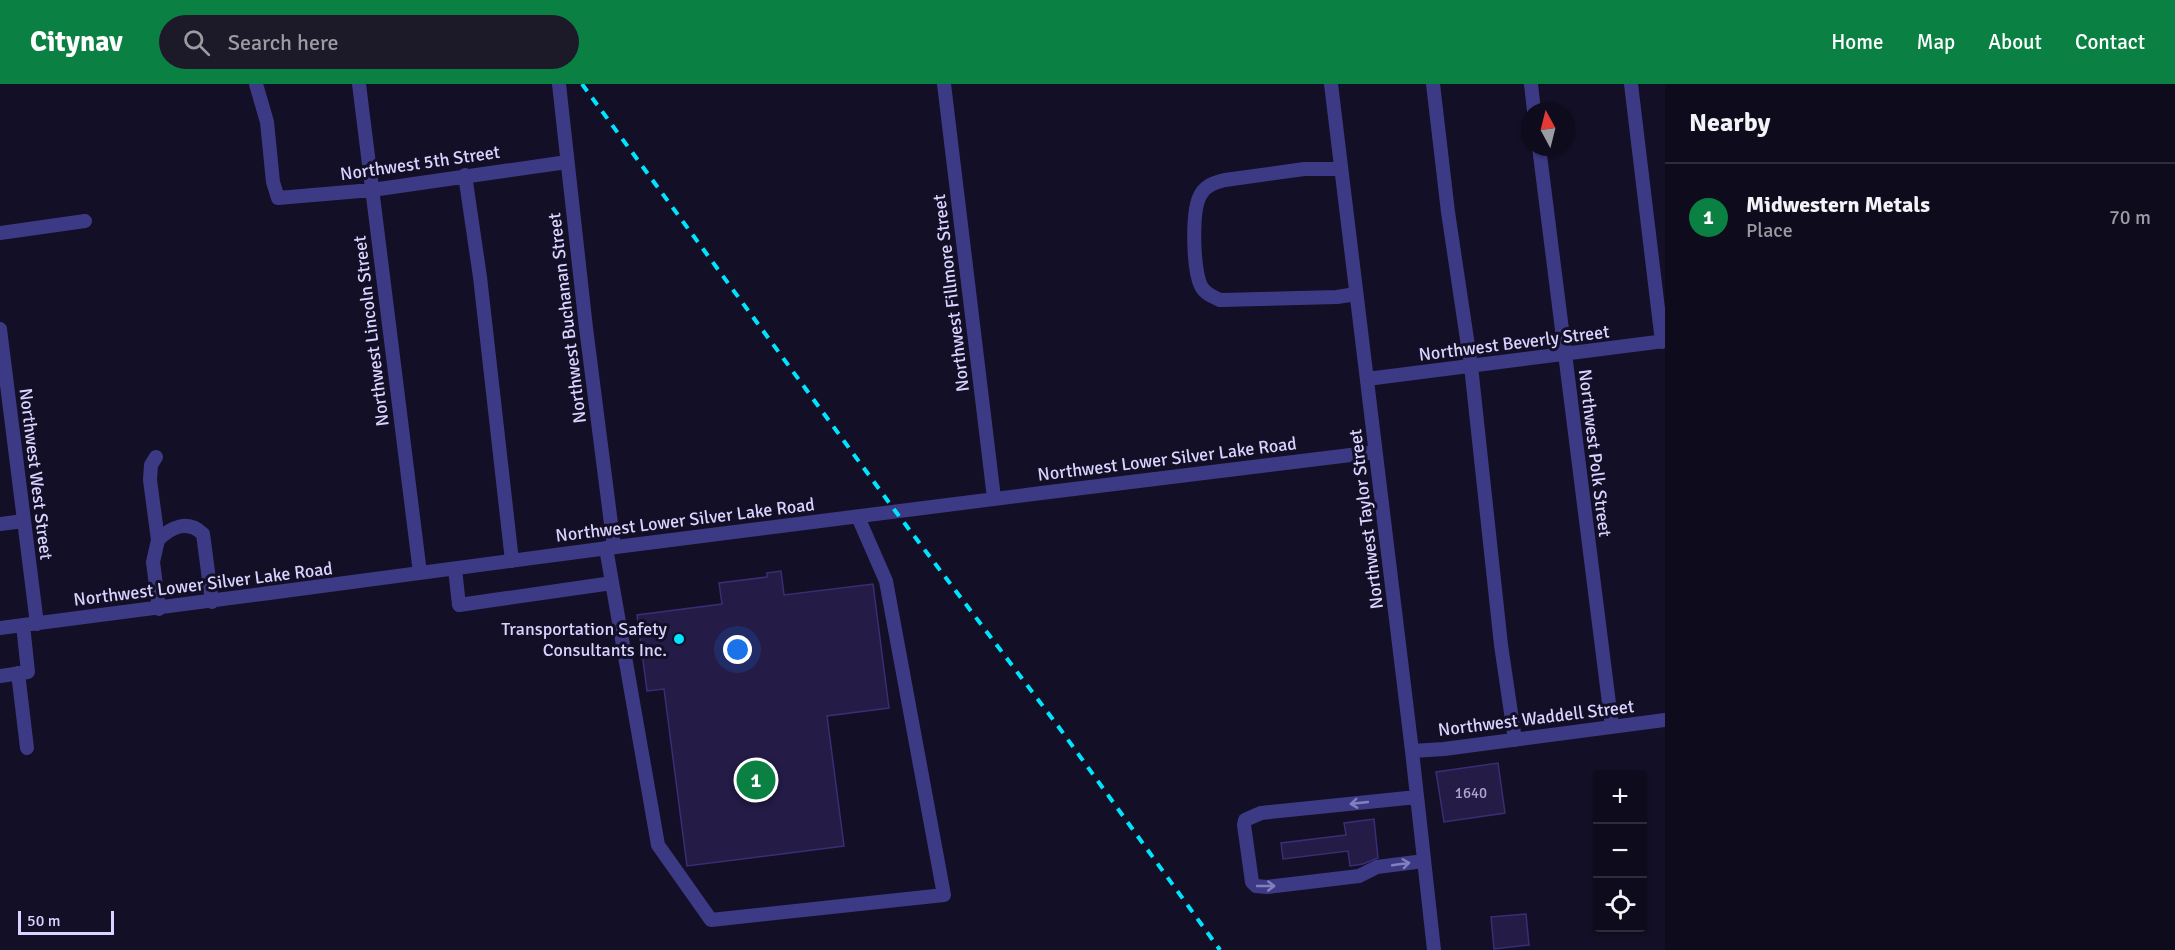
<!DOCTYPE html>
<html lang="en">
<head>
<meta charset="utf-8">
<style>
	body { margin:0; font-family:Signika,sans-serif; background:#1c1929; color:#f1f3f6 }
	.controls { position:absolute; right:18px; bottom:18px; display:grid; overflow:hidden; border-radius:6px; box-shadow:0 2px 4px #0004 }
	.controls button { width:54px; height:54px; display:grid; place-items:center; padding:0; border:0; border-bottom:2px solid #2e2b3b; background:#0e0b1c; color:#f1f3f6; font:30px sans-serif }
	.compass { position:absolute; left:1521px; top:18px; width:54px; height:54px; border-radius:50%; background:#0e0b1c; box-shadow:0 2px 4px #0004; rotate:353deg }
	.scale { position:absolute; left:18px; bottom:15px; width:96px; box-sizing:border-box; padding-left:6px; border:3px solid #d9d4ff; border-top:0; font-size:16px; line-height:21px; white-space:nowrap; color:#d9d4ff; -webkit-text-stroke:4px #130f26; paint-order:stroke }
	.you { position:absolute; left:738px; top:566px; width:21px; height:21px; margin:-15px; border:4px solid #fff; border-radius:50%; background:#1a73e8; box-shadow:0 0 0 9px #1a73e833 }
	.badge { display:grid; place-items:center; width:39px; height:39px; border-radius:50%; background:#0b8043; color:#fff; font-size:20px; font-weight:700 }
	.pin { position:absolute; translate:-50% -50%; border:3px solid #fff; box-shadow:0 2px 6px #0006 }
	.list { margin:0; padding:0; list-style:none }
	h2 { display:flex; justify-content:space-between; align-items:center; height:78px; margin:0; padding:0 24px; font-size:26px }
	h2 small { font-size:20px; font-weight:400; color:#9b9ba3 }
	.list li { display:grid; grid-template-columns:39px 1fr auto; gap:18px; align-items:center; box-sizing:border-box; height:108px; padding:0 24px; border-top:2px solid #2e2b3b }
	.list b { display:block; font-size:22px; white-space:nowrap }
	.list p { margin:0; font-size:20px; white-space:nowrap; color:#9b9ba3 }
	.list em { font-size:20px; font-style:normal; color:#9b9ba3 }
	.icon { flex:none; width:33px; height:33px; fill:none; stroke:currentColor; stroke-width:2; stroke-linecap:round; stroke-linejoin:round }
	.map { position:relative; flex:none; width:1665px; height:866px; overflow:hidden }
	header { display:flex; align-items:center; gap:36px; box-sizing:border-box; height:84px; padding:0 30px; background:#0b8043; color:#fff }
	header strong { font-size:28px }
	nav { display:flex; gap:33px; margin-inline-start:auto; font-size:21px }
	.search { width:420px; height:54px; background:#1c1929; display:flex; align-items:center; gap:15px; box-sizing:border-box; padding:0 21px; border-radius:33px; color:#9b9ba3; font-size:22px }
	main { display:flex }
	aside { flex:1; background:#0e0b1c }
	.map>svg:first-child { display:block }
</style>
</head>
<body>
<header>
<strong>Citynav</strong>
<div class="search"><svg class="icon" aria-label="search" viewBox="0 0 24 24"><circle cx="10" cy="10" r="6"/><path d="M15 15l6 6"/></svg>Search here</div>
<nav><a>Home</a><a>Map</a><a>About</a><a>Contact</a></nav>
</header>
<main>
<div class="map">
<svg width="1665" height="866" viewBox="0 0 1665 866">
	<rect width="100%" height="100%" fill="#130f26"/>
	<path fill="#241b47" stroke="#3b2d73" stroke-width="1.5" d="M781,487L784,511L873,500L889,624L827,632L844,762L687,782L664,605L647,607L637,531L722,520L719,499L767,493V489Z
		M1498,679L1505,729L1444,738L1436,688Z
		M1374,735L1378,774L1363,780L1350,782L1348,767L1283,775L1281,759L1346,751L1344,739Z
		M1526,830L1529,861L1494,865L1491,833Z"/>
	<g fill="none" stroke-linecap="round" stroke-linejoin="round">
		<path stroke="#3d3a85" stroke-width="14" d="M256,0L267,38L273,98L278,114L372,106L567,78
			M359,0L420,489
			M559,0L586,244L614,463
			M944,0L994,414
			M1331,0L1412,667L1434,866
			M1433,0L1448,128L1471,282L1501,561L1515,656
			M1531,0L1534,27
			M1631,0L1662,258
			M1539,63L1612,643
			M1341,85H1304L1225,96C1216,98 1206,101 1201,110C1191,125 1193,186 1201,202C1205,210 1213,213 1220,216L1337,213L1356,210
			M465,91L480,193L512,477
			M0,149L85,137
			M0,245L37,540
			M1367,295L1665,257
			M156,373L151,381L150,396L158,456L153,478L159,525
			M0,440L24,437
			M158,456C171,443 188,435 203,450L212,518
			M606,464L658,761L711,836L944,811L886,497L858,433
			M455,485L459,521L612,499
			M0,544C203,519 405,490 608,464C864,431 1119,399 1375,368
			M18,589L27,664
			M0,592L28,588L23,541
			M1412,667L1444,665L1665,636
			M1417,713L1261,729L1245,736L1244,741L1252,798L1256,802L1267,803L1359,792L1377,783L1424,777"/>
		<path stroke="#00e5ff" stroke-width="4" stroke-dasharray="9 8" stroke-linecap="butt" d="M582,0L896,428L1058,642L1220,866"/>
	</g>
	<defs><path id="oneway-shaft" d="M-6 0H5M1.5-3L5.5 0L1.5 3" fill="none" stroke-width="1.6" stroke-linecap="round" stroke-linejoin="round" transform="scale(1.5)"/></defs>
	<g stroke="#837fbc">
		<use href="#oneway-shaft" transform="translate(1359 719) rotate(174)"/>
		<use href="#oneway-shaft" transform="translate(1401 780) rotate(-8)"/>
		<use href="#oneway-shaft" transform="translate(1266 802)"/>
	</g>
	<circle fill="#00e5ff" stroke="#130f26" stroke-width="2" cx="679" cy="555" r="6"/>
	<g text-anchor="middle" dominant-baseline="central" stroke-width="6" stroke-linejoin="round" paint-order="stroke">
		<g font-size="15" fill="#aca6d1">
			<text x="1471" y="709">1640</text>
		</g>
		<g font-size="18" fill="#d9d4ff" stroke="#130f26">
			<text transform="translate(420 79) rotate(-8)">Northwest 5th Street</text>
			<text transform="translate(951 209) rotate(-97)">Northwest Fillmore Street</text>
			<text transform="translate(567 234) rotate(-97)">Northwest Buchanan Street</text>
			<text transform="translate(371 247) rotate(-97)">Northwest Lincoln Street</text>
			<text transform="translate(1514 259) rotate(-7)">Northwest Beverly Street</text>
			<text transform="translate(1595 369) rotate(83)">Northwest Polk Street</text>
			<text transform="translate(1167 375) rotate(-7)">Northwest Lower Silver Lake Road</text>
			<text transform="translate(36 390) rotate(83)">Northwest West Street</text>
			<text transform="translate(1366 435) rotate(-97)">Northwest Taylor Street</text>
			<text transform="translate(685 436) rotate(-7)">Northwest Lower Silver Lake Road</text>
			<text transform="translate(203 500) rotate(-7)">Northwest Lower Silver Lake Road</text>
			<text transform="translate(1536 634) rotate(-7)">Northwest Waddell Street</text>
		</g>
		<g font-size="18" fill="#d9d4ff" stroke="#130f26" text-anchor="end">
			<text x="667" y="545">Transportation Safety<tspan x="667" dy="21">Consultants Inc.</tspan></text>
		</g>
	</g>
</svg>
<div class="controls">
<button>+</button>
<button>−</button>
<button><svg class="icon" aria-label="locate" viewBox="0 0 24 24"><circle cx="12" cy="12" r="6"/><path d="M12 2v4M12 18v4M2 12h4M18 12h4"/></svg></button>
</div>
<svg class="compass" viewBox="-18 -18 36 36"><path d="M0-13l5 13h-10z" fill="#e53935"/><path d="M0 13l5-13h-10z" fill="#9b9ba3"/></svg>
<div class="scale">50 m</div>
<div class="you"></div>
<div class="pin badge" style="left:756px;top:696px">1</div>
</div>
<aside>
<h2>Nearby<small></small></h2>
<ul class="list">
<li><span class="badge">1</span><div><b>Midwestern Metals</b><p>Place</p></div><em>70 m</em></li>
</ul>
</aside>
</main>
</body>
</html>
